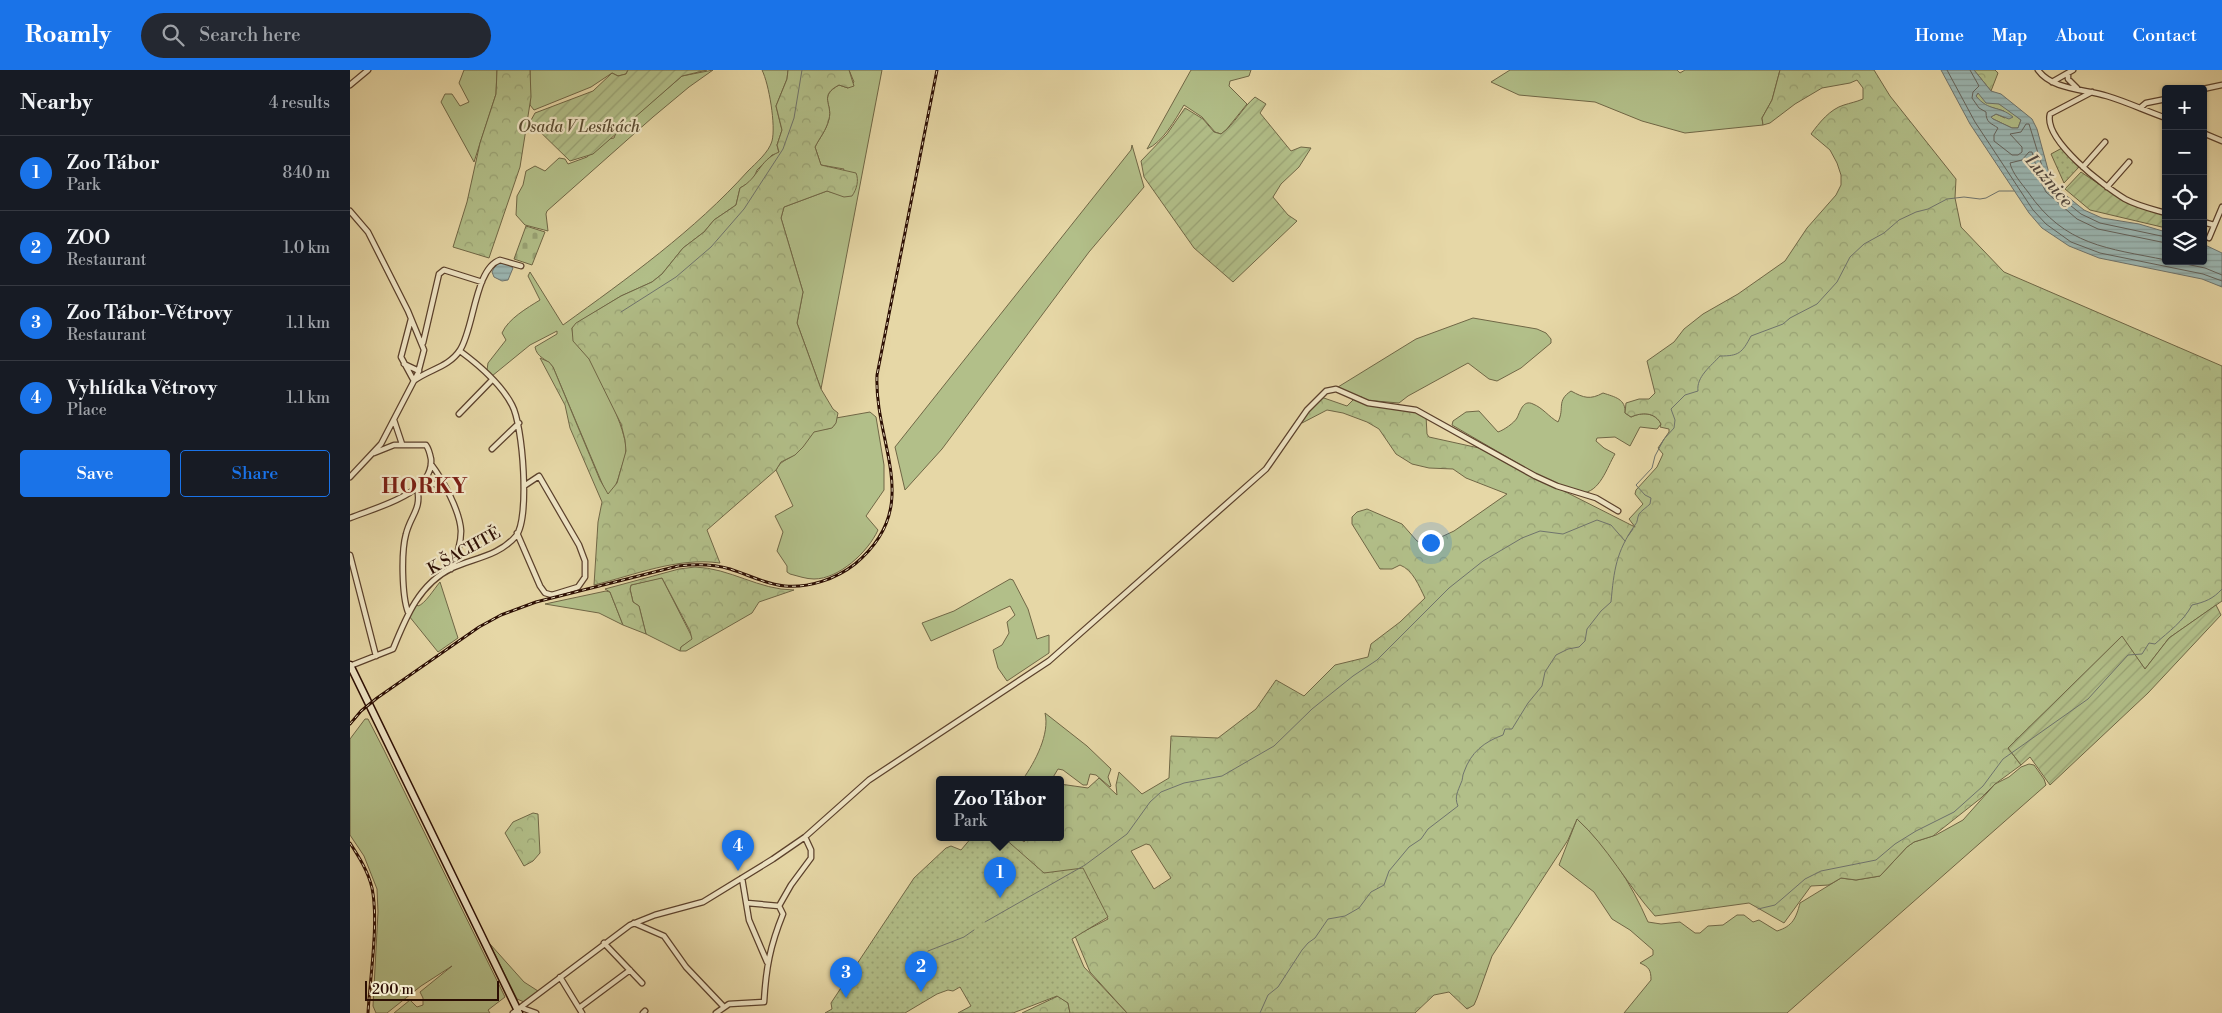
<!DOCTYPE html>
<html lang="en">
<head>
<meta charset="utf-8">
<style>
	body { margin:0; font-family:"Libre Bodoni",serif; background:#242831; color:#f1f3f6 }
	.controls { position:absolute; right:15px; top:15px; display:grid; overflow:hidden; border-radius:5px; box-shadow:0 1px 4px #0004 }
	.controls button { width:45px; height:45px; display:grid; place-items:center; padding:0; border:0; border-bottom:1px solid #363941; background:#171b24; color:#f1f3f6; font:25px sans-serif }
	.scale { position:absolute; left:15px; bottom:12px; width:134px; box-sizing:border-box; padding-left:5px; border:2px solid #2d0f04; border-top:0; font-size:14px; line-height:18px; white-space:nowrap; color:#2d0f04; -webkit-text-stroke:4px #efe5c5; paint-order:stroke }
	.you { position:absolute; left:1080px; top:472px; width:18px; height:18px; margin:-12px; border:4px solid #fff; border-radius:50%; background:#1a73e8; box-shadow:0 0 0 8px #1a73e833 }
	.badge { display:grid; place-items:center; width:32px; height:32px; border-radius:50%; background:#1a73e8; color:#fff; font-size:16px; font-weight:700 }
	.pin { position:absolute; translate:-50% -41px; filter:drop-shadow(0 1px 2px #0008) }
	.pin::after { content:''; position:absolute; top:26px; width:18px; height:15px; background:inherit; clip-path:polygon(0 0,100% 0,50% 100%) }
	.popup { position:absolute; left:586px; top:706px; width:128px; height:65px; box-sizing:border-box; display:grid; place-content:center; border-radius:5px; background:#171b24; filter:drop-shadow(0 1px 4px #0005); font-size:16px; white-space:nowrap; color:#9ea1a6 }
	.popup b { font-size:19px; color:#f1f3f6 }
	.popup::after { content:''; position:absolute; left:50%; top:100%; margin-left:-10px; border:10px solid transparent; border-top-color:#171b24 }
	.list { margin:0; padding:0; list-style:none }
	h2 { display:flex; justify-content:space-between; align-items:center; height:65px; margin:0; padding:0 20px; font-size:21px }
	h2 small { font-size:16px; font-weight:400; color:#9ea1a6 }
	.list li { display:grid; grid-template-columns:32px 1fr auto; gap:15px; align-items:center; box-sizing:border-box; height:75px; padding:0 20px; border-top:1px solid #363941 }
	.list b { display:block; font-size:19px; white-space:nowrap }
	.list p { margin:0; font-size:16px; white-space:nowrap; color:#9ea1a6 }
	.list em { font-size:16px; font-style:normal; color:#9ea1a6 }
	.actions { display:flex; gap:10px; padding:15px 20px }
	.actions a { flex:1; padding:11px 0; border:1px solid #1a73e8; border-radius:5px; text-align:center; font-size:18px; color:#1a73e8 }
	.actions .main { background:#1a73e8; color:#fff }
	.icon { flex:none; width:28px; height:28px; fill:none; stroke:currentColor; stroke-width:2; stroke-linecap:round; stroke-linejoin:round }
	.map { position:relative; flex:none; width:1872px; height:943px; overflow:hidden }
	header { display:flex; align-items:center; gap:30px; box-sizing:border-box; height:70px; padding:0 25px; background:#1a73e8; color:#fff }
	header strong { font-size:24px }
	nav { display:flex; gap:28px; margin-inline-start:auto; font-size:18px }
	.search { width:350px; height:45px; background:#242831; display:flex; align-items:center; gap:12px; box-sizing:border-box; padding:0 18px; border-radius:28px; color:#9ea1a6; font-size:19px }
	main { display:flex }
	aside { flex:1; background:#171b24 }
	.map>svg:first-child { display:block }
</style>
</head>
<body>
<header>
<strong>Roamly</strong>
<div class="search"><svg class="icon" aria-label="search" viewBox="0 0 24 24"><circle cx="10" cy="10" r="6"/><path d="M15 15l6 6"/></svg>Search here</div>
<nav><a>Home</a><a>Map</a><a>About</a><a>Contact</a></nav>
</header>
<main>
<aside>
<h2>Nearby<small>4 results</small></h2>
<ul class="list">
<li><span class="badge">1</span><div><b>Zoo Tábor</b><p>Park</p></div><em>840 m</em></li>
<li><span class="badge">2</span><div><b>ZOO</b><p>Restaurant</p></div><em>1.0 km</em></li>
<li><span class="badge">3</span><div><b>Zoo Tábor-Větrovy</b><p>Restaurant</p></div><em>1.1 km</em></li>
<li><span class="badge">4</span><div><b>Vyhlídka Větrovy</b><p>Place</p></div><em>1.1 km</em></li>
</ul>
<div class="actions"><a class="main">Save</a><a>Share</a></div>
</aside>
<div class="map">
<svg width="1872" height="943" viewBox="0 0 1872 943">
	<defs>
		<pattern id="forest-crowns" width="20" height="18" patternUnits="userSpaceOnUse" patternTransform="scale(1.25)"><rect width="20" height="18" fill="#b2bf89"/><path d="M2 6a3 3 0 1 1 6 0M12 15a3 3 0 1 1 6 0" fill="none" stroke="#99a375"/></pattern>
		<pattern id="cemetery-stones" width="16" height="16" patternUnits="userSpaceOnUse" patternTransform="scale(1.25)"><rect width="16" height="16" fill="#b2bf89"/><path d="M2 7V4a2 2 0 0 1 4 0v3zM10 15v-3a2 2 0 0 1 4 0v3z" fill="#99a375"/></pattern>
		<pattern id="park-dots" width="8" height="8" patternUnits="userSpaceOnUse" patternTransform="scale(1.25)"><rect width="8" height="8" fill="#b2bf89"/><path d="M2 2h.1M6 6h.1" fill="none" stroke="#99a375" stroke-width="1.8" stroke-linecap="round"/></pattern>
		<pattern id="garden-furrows" width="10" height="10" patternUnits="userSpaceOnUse" patternTransform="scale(1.25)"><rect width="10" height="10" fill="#b2bf89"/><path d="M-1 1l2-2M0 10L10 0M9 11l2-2" fill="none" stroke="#99a375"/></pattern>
		<pattern id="water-rules" width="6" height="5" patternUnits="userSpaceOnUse" patternTransform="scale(1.25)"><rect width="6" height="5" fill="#9bb7b3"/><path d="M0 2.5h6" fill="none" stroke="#869c98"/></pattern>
	</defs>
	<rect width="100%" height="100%" fill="#e6d7a6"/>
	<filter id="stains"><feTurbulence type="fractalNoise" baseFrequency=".004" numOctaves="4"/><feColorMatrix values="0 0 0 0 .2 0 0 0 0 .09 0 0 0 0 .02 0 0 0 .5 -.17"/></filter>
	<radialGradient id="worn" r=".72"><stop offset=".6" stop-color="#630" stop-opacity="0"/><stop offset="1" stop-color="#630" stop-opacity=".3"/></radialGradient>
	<path fill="#b2bf89" stroke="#706746" d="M114,0H147L146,24L124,92L91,32L95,24H102L110,36L119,32L109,13Z
		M180,0H278L276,4L268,6L262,3L241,17L184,40L180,35Z
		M363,0L339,17L303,47L197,141L196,144L198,161L175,155L166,145L167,126L173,115L176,101L185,96L195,101L209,88L215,89L218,94L237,87L258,69L264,68L266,63L332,6Z
		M412,0H438L437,9L426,36L432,60L427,75L429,83L422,85L407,100L403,110L390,118L386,135L364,150L354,162L333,178L312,204L302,212L271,226L227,253L222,258C224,277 231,277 240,290C251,307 276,360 276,379C276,387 272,395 270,402C268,410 265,420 257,425L203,297C196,288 187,288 185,277L207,264V261L180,275L142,306L137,300L138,293L156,270L152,263C158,249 177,238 190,230L178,206L180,202L213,255C278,208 344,161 398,101C406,93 419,82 422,71C426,56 419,14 412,0Z
		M499,0H532L471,319L447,253L453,222L431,148L434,137L477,121L484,123L494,99L471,95L465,77C470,67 476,61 479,49C483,34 468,27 489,15L498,18L504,12Z
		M841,0H901L899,6L880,11L879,16L897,34L876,60L871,64L865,62L852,47L834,35C825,50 813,72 797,79Z
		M1160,0H1327L1330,3L1335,0H1430L1422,30L1412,48L1413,55L1335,63L1292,51L1245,32L1169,25L1141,12Z
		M1628,23L1655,37L1671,50L1668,58H1662L1643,49L1641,47L1646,44L1655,48L1654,41L1633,35L1626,26Z
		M782,75L794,117L739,182L592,379L555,420L545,377L781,80Z
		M1123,248L1187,259L1196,263L1201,269V273L1171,298L1147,311L1139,309L1118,293L1058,326L1049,333L1014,330L1012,327L1004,326L988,317L1066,269Z
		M1221,321C1234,328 1240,330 1253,323C1265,327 1276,329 1275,343L1281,347C1292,342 1305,342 1311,354L1307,359L1290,357L1280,376L1265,367L1247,368L1246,371L1254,378L1265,384C1257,397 1250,423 1231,423L1193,408L1102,355L1103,351L1116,342L1129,341L1148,362C1154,360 1164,353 1167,348C1170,342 1173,329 1183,334C1193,338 1199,347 1208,352C1215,338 1206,331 1221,321Z
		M520,342L526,347L534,395V420L516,446L528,460C518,482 489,509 464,509C456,509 448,506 440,504L437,502V496L427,481L433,462L425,446L443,436L426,400C430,391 437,390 444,385C452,379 456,370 462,363C470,356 486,364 486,348Z
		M310,508H312L343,569L331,577L330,581L296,564L289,536L283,532L280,519L281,515Z
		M660,509L663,510L678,539L687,569L699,565V583L657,611L648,598L643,580L652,575L659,563L657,552L665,545L660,536L581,571L572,553L604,541Z
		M90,512L108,568L88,582L59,546L66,534L68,536C75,534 84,519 90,512Z
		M256,521L260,522L273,555L249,543L195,534Z
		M695,643L737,676L761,699L758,707L761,716L760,717L746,705L740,704L737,715H733L713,700L708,699L702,709H673C685,692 700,664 695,643Z
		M15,649H18L34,680L155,927L138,940L140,943H44L60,930L67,937L73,935V928L70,922L102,896L71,916L37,943H26L23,936L28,842L27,819L14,786L0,765V669Z
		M1679,694L1684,695L1694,709L1696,715L1437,943H1274L1301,910C1301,900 1299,897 1290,893L1303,885V880L1280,860L1262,849L1244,822L1209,795L1227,749C1258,777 1281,813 1298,852L1311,854L1330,852L1345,863H1350L1358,856L1373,855L1387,845H1394L1403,852L1409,850L1427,861C1443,856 1446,848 1450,833L1491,808L1506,810L1530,806L1557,777L1564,772L1586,765L1613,750L1645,714L1659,707L1671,697Z
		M140,874L174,912L188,921L174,932L167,929Z"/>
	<path fill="url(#forest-crowns)" stroke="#706746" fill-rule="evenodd" d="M147,0H180L181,27L170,97L139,188L103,177L117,132L130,73L146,24Z
		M438,0H499L504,16L498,18L489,15C468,26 483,34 479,49C476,61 470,67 465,77L471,95L506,103C509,110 507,119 502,126L494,127L477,121L434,137L431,148L453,222L447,253L471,319L483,339L488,343L486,353L482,358L464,362L453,377L445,385L431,392L426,400L357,460L370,493C327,487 285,505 244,515L248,452L252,432L220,358L215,335L190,288L199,292L203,297L250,410L258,424L267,413L276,381L275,370L271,354L239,289L223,271L222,258L226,253L271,226L302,212L312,204L333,178L354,162L364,150L386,135L390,118C409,108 408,91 429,82L427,75L432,60L426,36L437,9Z
		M1430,0H1524L1540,26L1606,109L1605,128L1611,157L1654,202L1872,296V531L1819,568L1795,599L1772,567L1658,678L1671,695L1645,714L1631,728L1583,766L1564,772L1557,777L1530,806L1506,810L1491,808L1479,815L1461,816L1434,853L1399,833L1305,846C1277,815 1258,777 1227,749L1218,770L1142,886L1127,928L1124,935L1117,939L1099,922L1084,925L1065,943H777L740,902L725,866L758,849L737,809L635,823L676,799L653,767H668L674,772L679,767H710V714L738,718L749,708L767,725L766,715L769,702L792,724L819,708L821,666L868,668L906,639L926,610L954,626L985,595L1018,587L1021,574L1050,552L1075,528C1069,516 1063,500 1050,495L1042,499H1030L1002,454V447L1007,442L1017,439L1052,454L1067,471L1076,474L1104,461L1157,424L1116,408L1103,399L1079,398L1062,394L1046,384L1029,359L1017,352L993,343L977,340L952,353L955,345L971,327L997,336L1004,329L1060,340L1076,346L1077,364L1079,367L1129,378L1285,457L1279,449L1293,434L1285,424L1286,420L1307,397L1313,384L1308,378L1319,362V359L1310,357L1311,354C1305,342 1292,342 1281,347L1275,343L1276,333L1289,329H1299L1305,323L1297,291L1324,272L1334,259L1353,244L1388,224L1435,191L1457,158L1486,125L1491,115V105L1487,93L1480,80L1461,64C1469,53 1480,39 1494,35C1500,33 1506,32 1513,29V18L1507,10L1500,13L1472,18L1445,34L1420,53L1413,55L1412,48L1422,30ZM796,774L800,775L821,808L804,819L781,781Z
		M1624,0H1645L1648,3L1641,21Z
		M345,497C380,498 409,520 444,520L409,532L402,543L336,581H330L331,577L342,569L340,561L312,508L281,515L280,519L283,532L289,536L296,564L273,555L260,522L255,519L329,499Z
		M183,743L188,744L190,783L183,791L174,796L155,763L163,752Z
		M708,926L718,933L720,943H672Z"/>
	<path fill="url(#cemetery-stones)" stroke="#706746" d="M176,156L195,162L182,195L164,189Z"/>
	<path fill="url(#park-dots)" stroke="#706746" d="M1712,78L1729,97L1714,113L1701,84Z
		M622,767H653L694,803L733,798L758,847L722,869L734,897L777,943H720L718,933L707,926L663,943H608L621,936L610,917L603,921L598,920L587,924L555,943H475L482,939L481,933L564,808L596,778L601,776L611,780Z"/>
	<path fill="url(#garden-furrows)" stroke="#706746" d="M278,0H357L332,6L243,84L220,91L180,52L185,43L243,21L262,3L268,6L276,4Z
		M905,27L916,34L910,43L941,81L951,77L961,78L949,97L931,114L923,127L938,145L947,151L883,212L844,178L794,107L791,91L817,64L835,38L853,49L864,62L871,64C885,54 892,38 905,27Z
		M1731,102L1777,133L1816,146V158L1740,140L1715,119Z
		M1866,535L1871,545L1798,623L1700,715L1680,687L1671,695L1658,678L1772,566L1795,599L1819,568Z"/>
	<path fill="url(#water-rules)" stroke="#6f746d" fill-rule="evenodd" d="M1591,0H1624L1641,21L1651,24L1682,49L1687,59L1700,107L1713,123L1734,140L1752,148L1789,154L1816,162V191H1853V174L1872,183V217L1852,209L1749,188L1719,176L1692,158L1679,143L1620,54ZM1628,23L1636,33L1649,34L1671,50L1668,58H1662L1643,49L1641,47L1646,44L1659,49L1663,47C1649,35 1639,42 1626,26Z
		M147,192H155L163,198L158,210L152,211L144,207L142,202Z"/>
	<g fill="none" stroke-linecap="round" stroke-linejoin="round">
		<path stroke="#64635c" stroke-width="1" d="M1597,0L1625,52L1683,140L1696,154L1721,172L1750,183L1853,204L1872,211
			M1620,0L1629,16L1623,22L1622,28L1629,38L1636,42C1636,53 1641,53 1648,58L1644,65V71L1662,85H1668L1672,82V77L1660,64L1671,62L1676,54H1679L1696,109L1701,118L1710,127L1731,144L1750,153L1816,167
			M1816,173L1748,159L1727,149L1696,122L1690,110L1682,82H1679L1672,90L1660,93C1662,103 1672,114 1678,122C1715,176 1757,178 1816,190
			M1821,191L1855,198L1872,205"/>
		<path stroke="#6f746d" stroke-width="1" d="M271,242L326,207L361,177L394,139L433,79L444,48L452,0
			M1278,466L1283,459
			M1408,839L1425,835L1455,809L1471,801L1526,790L1545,774L1566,761L1604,742L1633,716L1653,689L1738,629L1778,585L1792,584L1799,573L1805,574C1819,561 1833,552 1842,535C1855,532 1863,529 1872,519
			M635,852L735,795L777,764L800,732L811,722L834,713L872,706L924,676L962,639L1003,606L1027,590L1099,518L1133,491L1172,468L1190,461L1213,464L1247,450L1261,455L1275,471
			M578,881L614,867L624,860
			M910,943L918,925L928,917L952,880L958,873L965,868L978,849L995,846L1009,838L1021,822L1034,815L1039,801L1059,777L1071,769L1078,759L1108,736C1104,727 1108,721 1111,713C1113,710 1112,706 1114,702C1121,682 1134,672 1153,665L1155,659H1162L1178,633L1192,616L1195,602L1206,585L1218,579L1229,577L1235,571L1237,559L1251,541L1261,532C1264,500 1266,482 1285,455C1288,452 1287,448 1289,444C1291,441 1297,437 1300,434L1301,428L1295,425L1286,415L1302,398L1305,386L1314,369L1324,358L1325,350L1321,339L1335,325L1348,321C1346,307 1361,296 1370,286C1389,286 1392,283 1401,266L1433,254L1440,248L1467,234L1487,212L1500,187L1514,174L1534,163L1549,150L1566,142L1578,139L1597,129L1614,127L1630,129L1636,128L1649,121H1664"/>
		<g stroke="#5b412c" stroke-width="7">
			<path id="street" d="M1688,0C1702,20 1735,19 1757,26C1777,32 1796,41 1816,48
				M1718,3V9L1727,18
				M1702,12L1723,0
				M0,15L18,0
				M1853,19L1872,15
				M1742,22L1700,44C1693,70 1755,117 1775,129C1788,136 1802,139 1816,143
				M1790,38L1796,33L1816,29
				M1853,63L1872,71
				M1733,97L1755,72
				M1757,117L1779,92
				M0,141L18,162L58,241L74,280L68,303L31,374L0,407
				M1853,152L1864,155
				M1859,168L1872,137
				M61,249L51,287L64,311
				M73,273L89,204L94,200L132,212
				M54,294L69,301
				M65,310C80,299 99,297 110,280C124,259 125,198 150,190L171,196
				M109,344L142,310
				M44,350L52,374
				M142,379L169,353
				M81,394C93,410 110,441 111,461C111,474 106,488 101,499
				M72,413L94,415
				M0,448C24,438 84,424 81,389C80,384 79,379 76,375H44L24,383
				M167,463L190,516L195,523L202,525L228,517L235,507V491L229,475L189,406L174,416
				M0,485L26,586
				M58,542C52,526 51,482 56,464C61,444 72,440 67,417
				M0,596L43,579C56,547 69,514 102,498C124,488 149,486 166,466C180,448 173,355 162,335C151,314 129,295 110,281
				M392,808L399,850L417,892
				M397,833L429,836
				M429,836L441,815L461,788V780L455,767
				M284,853L314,866L336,897L373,936
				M254,873L292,913
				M210,907L232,943
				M172,938L186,943
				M229,938L280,900
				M163,943L280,855L305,845L353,832L423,789L455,767L519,710L699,591L916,399L957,340L976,321L986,319L1018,333L1066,340L1185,406L1207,416L1246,428L1268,441
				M293,943L295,941
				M366,943L379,934L414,932C416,898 420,876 433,844L429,836"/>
		</g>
		<g stroke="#2d0f04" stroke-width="9">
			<path id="secondary" d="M0,595L169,943"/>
		</g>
		<use href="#street" stroke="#efe5c5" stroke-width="4.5"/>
		<use href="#secondary" stroke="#efe5c5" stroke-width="6"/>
		<g stroke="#2d0f04" stroke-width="3">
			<path id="rail" d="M0,654L11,641L27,628L129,557L151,545L186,532L328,496C346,494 363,494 380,499C399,505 415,514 435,516C459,518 486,509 505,494C575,436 524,375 527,305L587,0
				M0,773C9,787 18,801 22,818C29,852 20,907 18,943"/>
		</g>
		<use href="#rail" stroke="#efe5c5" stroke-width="1" stroke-dasharray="4" stroke-linecap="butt"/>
	</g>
	<g text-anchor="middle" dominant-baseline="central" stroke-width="4.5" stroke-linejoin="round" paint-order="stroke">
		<g font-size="16" font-style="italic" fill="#5c4d33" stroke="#efe5c5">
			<text x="229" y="57">Osada V Lesíkách</text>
		</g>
		<g font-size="16" fill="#2d0f04" stroke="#efe5c5">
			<text transform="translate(114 481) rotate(-29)">K ŠACHTĚ</text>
		</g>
		<g font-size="18" font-style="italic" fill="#544a41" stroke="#efe5c5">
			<text transform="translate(1699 111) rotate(50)">Lužnice</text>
		</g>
		<g font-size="21" font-weight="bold" letter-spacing="1" fill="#7a1f14" stroke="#efe5c5">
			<text x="75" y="417">HORKY</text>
		</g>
	</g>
	<rect width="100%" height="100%" filter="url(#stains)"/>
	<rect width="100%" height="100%" fill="url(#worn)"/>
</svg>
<div class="controls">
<button>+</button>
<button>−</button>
<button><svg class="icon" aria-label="locate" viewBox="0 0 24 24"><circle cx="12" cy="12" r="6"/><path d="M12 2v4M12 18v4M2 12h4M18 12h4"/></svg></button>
<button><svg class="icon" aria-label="layers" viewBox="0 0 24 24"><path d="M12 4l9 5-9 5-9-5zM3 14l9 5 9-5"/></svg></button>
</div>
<div class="scale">200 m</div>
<div class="you"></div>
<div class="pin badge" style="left:650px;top:828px">1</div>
<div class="popup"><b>Zoo Tábor</b>Park</div>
<div class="pin badge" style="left:571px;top:922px">2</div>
<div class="pin badge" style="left:496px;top:928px">3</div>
<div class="pin badge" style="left:388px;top:801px">4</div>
</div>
</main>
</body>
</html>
